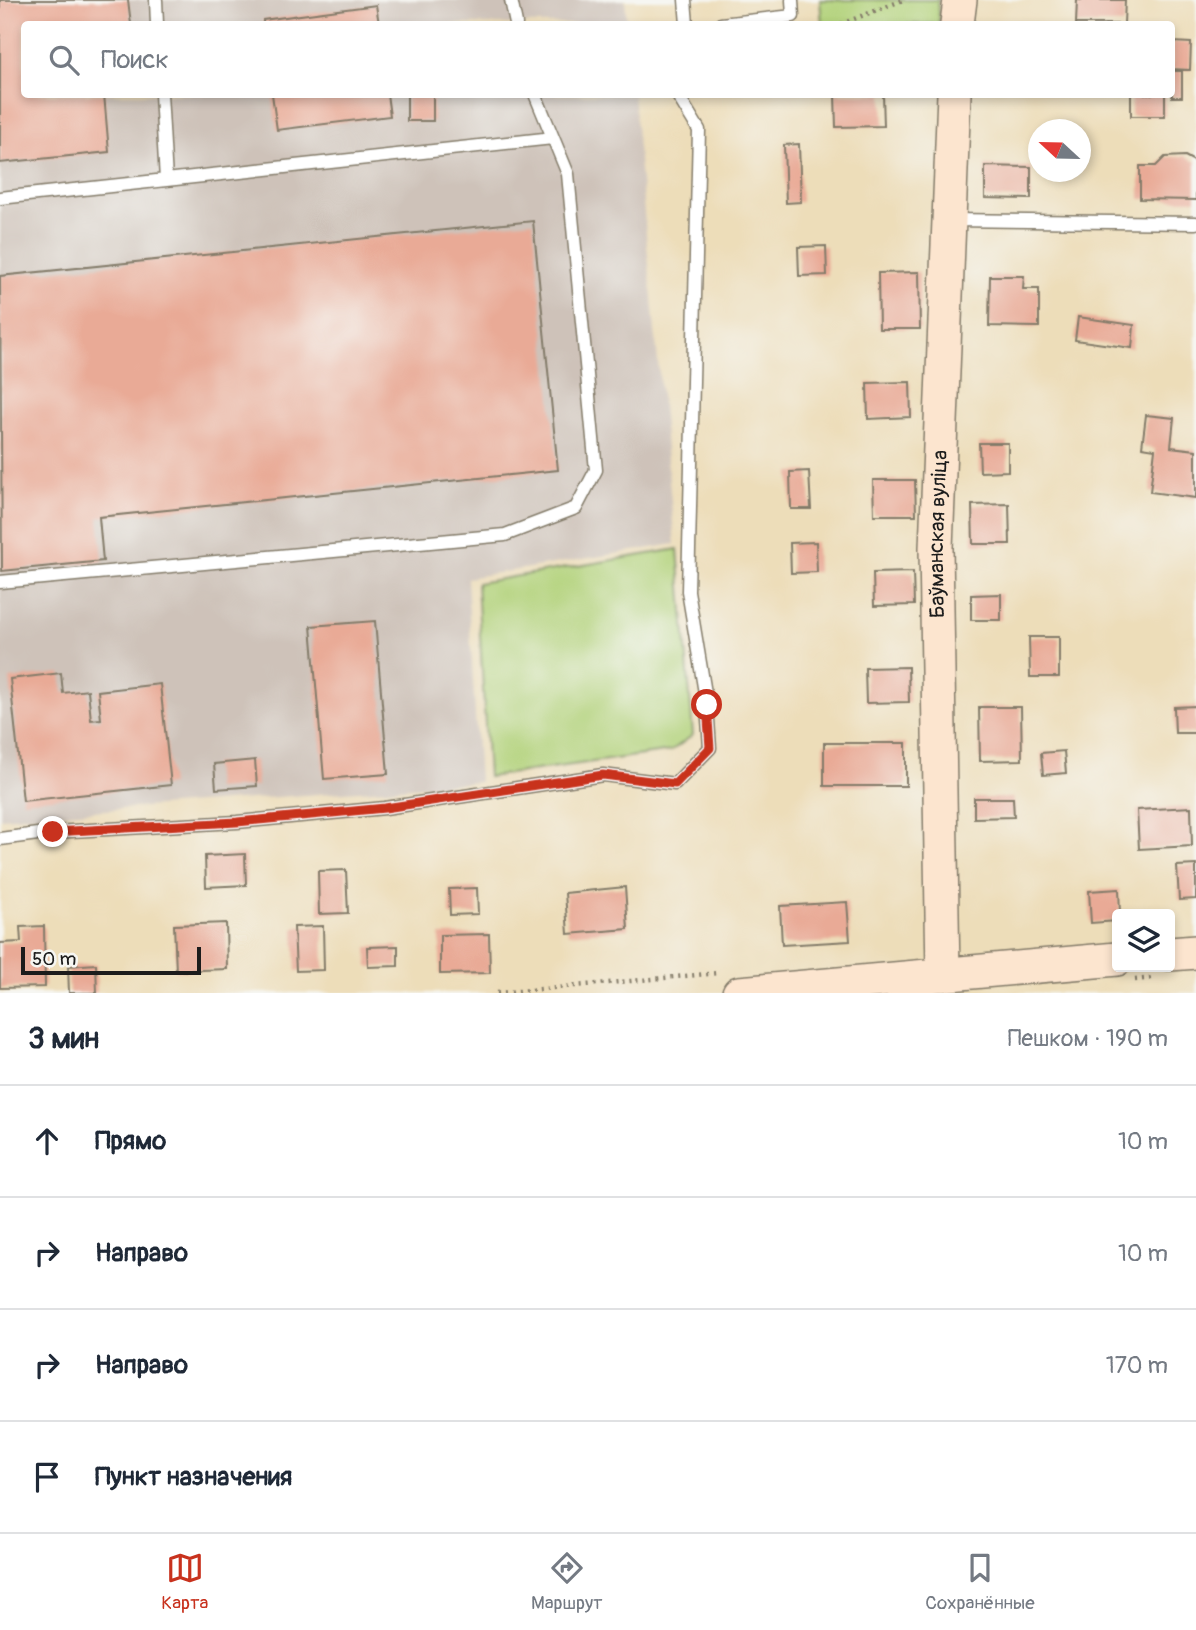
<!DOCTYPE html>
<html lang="ru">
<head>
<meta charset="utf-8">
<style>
	body { margin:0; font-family:Pangolin,sans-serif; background:#f6f6f7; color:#1f2937 }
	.controls { position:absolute; right:21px; bottom:21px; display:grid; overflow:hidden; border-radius:7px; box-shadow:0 4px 10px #0003 }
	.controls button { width:63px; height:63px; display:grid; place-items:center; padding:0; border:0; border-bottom:2px solid #e0e1e3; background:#fff; color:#1f2937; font:35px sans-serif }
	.compass { position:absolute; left:1028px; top:119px; width:63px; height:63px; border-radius:50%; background:#fff; box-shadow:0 4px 10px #0003; rotate:292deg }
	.scale { position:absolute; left:21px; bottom:18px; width:180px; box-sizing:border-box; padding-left:7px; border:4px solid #1c1c1c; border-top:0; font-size:19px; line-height:24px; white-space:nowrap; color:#1c1c1c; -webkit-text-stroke:5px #f6f6f2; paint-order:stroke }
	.stop { position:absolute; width:21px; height:21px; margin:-16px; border:5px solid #c8321e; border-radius:50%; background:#fff }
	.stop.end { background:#c8321e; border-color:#fff; box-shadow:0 2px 7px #0008 }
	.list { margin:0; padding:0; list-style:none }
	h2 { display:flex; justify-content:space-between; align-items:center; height:91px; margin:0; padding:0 28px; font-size:30px }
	h2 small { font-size:23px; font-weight:400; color:#747a83 }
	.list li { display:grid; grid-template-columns:46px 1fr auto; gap:21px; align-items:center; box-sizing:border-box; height:112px; padding:0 28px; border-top:2px solid #e0e1e3 }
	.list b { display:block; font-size:26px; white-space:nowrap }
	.list em { font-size:23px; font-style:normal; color:#747a83 }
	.icon { flex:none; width:38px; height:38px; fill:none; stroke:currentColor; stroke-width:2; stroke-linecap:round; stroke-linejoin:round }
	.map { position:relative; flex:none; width:1196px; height:993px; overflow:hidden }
	.search { position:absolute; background:#fff; box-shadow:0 4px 10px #0003; left:21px; right:21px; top:21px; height:77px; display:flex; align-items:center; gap:18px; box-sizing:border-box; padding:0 24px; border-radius:7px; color:#747a83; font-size:26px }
	.sheet { height:539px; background:#fff }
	nav { display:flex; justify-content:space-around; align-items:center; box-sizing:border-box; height:98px; border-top:2px solid #e0e1e3; background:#fff; font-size:19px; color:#747a83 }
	nav a { display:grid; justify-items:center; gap:4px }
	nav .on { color:#c8321e }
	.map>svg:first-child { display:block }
</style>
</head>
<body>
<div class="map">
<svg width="1196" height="993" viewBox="0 0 1196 993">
	<rect width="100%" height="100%" fill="#f6f6f2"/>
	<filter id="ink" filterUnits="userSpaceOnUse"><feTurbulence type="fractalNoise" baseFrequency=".0143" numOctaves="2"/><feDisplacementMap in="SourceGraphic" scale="14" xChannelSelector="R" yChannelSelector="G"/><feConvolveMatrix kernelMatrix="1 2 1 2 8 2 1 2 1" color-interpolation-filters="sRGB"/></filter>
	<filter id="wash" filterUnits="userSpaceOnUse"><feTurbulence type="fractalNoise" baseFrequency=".00686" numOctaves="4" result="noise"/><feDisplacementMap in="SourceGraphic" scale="28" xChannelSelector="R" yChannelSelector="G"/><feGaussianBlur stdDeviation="1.57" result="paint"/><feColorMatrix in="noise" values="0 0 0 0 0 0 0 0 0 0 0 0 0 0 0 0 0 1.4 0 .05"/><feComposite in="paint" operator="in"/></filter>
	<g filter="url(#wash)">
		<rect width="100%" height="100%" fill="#edddb9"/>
		<path fill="#cec2b9" d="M0,0H625L627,24H24V94L633,95L675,544L467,578L479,782L0,818Z"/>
		<path fill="#b1d178" stroke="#66764a" stroke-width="2" d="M820,0H938L939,24H822Z
			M678,549L693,735L671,751L488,777L477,583Z"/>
		<g id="blocks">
			<path fill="#e9aa96" d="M0,0H128L131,24H24V94H104L109,152L0,163Z
				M1077,0H1125L1124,24H1076Z
				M376,5L379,24H263V20Z
				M1172,42L1191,43L1190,70L1172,69Z
				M1172,71H1182V97H1172Z
				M272,94H387L390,116L277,130Z
				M407,94H433V121H407Z
				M835,94H883L884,126L836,127Z
				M1131,94H1165V116H1131Z
				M799,144L801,202L786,203L784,145Z
				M1185,156L1196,162V200L1140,199V166H1156L1165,157Z
				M985,166L1031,167V199L985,198Z
				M533,221L558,470L99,517L103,561L2,571L0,276Z
				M826,246L827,275L799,276L798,247Z
				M919,272L920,329H879L878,273Z
				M990,276H1024L1023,289H1039V327L989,326Z
				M1078,317L1134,325L1132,348L1075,340Z
				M910,382L911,417L868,419L867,383Z
				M1146,415L1174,418L1171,447L1196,450V498L1150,492L1155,449L1142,447Z
				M979,443H1008V471L980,472Z
				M809,471L811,509H791L790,472Z
				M873,480H915L916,515H874Z
				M1009,504L1010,544H973L972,505Z
				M816,542L817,572L791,573L790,543Z
				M913,572L914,605L874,606L873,573Z
				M1001,594V620H971V595Z
				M375,621L388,774L324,779L311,626Z
				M1029,637H1059V677H1030Z
				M908,667L909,702L866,703L865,668Z
				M61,673L63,693L88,690L91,720L101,719L98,691L160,684L171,785L23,801L10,679Z
				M1196,706V733H1175L1174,707Z
				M979,707H1021L1022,760L980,761Z
				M824,743H906V786H824Z
				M1064,751L1066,773L1043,775L1041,753Z
				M255,760L257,786L216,789L214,764Z
				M974,798H1013L1014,817L974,818Z
				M1191,807L1192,846L1139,849L1137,810Z
				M245,854L246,885L206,887L205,856Z
				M1196,865V899L1179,900L1177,866Z
				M346,870L348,913L319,914L318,871Z
				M625,887L628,929L568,934L565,893Z
				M477,888L478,914L450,915L449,889Z
				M1119,889L1120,914H1117V921L1091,923L1089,891Z
				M847,902L850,941L782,945L780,906Z
				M226,923L227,969L176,971L174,925Z
				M44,926L45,987L0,988V943L21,942L20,927Z
				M323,926L324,970L296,971L294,927Z
				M489,934L490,973L440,974V935Z
				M398,946V966L368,967L367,947Z
				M96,964L97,993H69L68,966Z"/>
		</g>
	</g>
	<g filter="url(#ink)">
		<use href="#blocks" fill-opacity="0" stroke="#847c6a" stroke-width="2"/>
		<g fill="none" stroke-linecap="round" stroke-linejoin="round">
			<g stroke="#847c6a" stroke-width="15">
				<path id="lane" d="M156,0L157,24
					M511,0L516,24
					M685,0L687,24
					M721,24L793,16L792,0
					M161,94L166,180
					M0,198L553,138
					M952,220L1196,223
					M0,582L505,535L576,508L596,470L568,174L535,94
					M0,839L53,832L237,822L385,808L603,775L675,784L710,748L707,705L688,591L699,130L677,94"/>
			</g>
			<g stroke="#847c6a" stroke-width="36">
				<g id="secondary">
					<path d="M957,24L960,0"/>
					<path d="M1170,954L1196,952"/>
					<path id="s1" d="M943,975L936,548L954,94"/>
					<path d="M739,993L1117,959"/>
				</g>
			</g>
			<path stroke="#847c6a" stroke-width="4.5" stroke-dasharray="2 5" stroke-linecap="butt" d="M841,24L903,0
				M1135,980L1155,978
				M497,993L719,973"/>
			<use href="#lane" stroke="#fff" stroke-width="12"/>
			<use href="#secondary" stroke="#fce5cf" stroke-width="33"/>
		</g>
	</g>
	<g fill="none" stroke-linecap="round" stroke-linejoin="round" filter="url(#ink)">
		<path stroke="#c8321e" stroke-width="9" d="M53,832L237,822L385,808L603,775L675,784L710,748L707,705"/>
	</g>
	<g text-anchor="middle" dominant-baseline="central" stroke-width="7" stroke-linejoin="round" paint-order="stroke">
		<g font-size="21" fill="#1c1c1c" stroke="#f6f6f2">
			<text stroke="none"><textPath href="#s1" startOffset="441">Баўманская вуліца</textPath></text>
		</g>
	</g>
</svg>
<div class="controls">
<button><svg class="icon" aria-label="layers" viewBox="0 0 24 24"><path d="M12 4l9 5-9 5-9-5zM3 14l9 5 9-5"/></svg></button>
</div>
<svg class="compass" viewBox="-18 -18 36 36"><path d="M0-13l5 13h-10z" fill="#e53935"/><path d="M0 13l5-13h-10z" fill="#747a83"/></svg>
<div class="scale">50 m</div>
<div class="stop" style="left:707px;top:705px"></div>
<div class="stop end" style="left:53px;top:832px"></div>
<div class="search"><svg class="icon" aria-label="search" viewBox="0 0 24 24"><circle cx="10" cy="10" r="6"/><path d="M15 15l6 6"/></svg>Поиск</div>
</div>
<section class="sheet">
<h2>3 мин<small>Пешком · 190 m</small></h2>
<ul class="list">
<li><svg class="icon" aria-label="ahead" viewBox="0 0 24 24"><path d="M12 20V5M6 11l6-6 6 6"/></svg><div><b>Прямо</b></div><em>10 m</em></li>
<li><svg class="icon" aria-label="right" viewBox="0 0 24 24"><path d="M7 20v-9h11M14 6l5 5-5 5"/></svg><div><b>Направо</b></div><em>10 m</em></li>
<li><svg class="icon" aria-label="right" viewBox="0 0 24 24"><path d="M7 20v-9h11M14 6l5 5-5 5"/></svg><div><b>Направо</b></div><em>170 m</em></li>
<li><svg class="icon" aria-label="arrive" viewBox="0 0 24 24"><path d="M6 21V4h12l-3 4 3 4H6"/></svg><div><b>Пункт назначения</b></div></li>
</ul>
</section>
<nav>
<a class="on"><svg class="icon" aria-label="map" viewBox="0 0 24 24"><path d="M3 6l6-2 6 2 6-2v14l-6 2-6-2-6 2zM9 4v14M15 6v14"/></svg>Карта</a>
<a><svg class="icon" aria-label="directions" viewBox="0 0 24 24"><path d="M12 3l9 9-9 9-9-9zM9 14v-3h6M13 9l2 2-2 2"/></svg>Маршрут</a>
<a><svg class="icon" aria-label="saved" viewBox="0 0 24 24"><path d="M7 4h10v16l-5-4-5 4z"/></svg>Сохранённые</a>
</nav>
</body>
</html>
